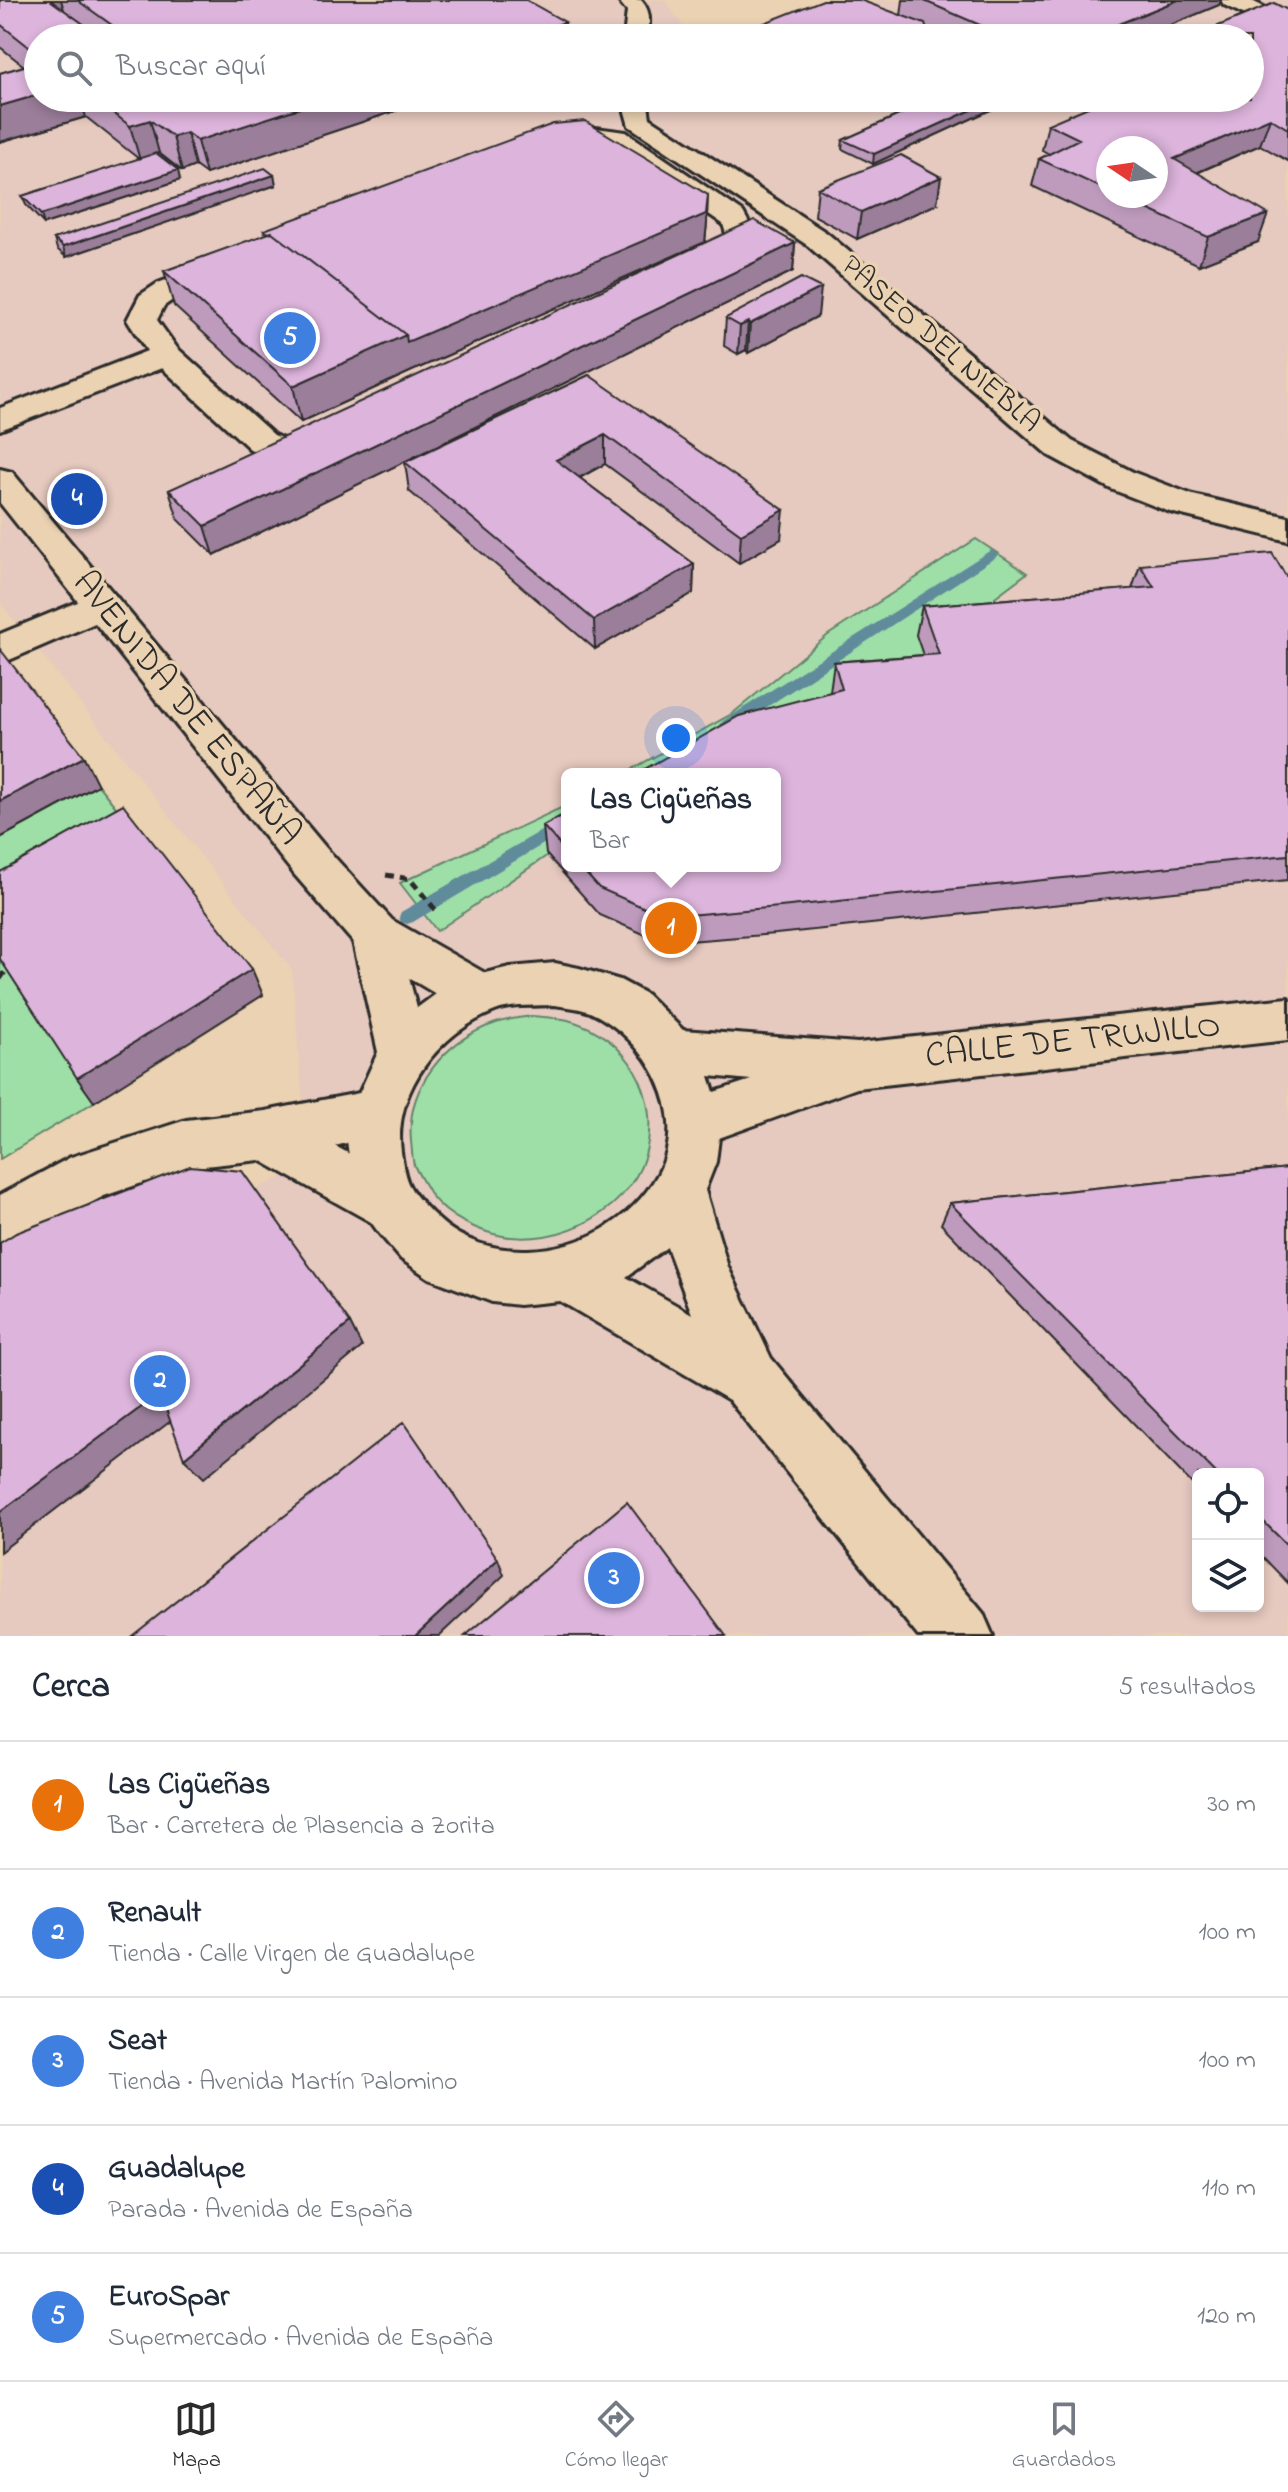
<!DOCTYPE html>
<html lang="es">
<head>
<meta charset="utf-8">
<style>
	body { margin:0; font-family:"Indie Flower",sans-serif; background:#f6f6f7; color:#1f2937 }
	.controls { position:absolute; right:24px; bottom:24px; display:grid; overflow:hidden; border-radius:12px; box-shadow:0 4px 12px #0003 }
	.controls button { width:72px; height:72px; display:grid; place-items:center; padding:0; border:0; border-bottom:2px solid #e0e1e3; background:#fff; color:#1f2937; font:40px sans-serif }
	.compass { position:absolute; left:1096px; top:136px; width:72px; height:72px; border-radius:50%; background:#fff; box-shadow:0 4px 12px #0003; rotate:283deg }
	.you { position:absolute; left:676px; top:738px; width:28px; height:28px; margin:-20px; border:6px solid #fff; border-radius:50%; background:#1a73e8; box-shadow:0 0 0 12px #1a73e833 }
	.badge { display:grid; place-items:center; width:52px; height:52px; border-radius:50%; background:#2b2b2b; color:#fff; font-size:26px; font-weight:700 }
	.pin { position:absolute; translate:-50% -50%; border:4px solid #fff; box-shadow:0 2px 8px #0006 }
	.popup { position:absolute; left:561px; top:768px; width:220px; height:104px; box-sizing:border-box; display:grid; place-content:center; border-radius:12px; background:#fff; filter:drop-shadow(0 2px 6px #0005); font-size:26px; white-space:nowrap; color:#747a83 }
	.popup b { font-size:30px; color:#1f2937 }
	.popup::after { content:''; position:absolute; left:50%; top:100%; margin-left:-16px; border:16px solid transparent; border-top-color:#fff }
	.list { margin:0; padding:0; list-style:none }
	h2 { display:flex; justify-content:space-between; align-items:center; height:104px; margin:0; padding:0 32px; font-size:34px }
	h2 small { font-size:26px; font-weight:400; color:#747a83 }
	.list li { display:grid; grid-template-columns:52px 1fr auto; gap:24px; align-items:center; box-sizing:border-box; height:128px; padding:0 32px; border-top:2px solid #e0e1e3 }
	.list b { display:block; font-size:30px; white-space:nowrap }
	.list p { margin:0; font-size:26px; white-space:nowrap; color:#747a83 }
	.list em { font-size:26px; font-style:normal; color:#747a83 }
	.icon { flex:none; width:44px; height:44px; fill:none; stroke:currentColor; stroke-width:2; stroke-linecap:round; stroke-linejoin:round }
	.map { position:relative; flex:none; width:1288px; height:1636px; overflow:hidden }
	.search { position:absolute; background:#fff; box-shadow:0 4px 12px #0003; left:24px; right:24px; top:24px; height:88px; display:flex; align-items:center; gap:20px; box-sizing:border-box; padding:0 28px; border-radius:44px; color:#747a83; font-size:30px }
	.sheet { height:744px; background:#fff }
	nav { display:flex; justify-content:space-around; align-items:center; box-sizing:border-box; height:112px; border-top:2px solid #e0e1e3; background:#fff; font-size:22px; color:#747a83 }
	nav a { display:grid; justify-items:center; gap:4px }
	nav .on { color:#2b2b2b }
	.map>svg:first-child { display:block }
</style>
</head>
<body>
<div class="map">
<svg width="1288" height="1636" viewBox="0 0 1288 1636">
	<rect width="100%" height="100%" fill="#ead2b2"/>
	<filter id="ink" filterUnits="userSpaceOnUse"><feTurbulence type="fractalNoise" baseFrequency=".0125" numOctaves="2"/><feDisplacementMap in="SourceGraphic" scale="16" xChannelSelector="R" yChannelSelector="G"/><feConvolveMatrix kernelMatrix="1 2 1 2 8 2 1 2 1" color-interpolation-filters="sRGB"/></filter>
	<g filter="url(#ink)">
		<path fill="#e6c9bf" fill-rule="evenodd" d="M0,0H665L691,38H38V98H1250V38H782L879,0H1288V1636H0V1316L308,1164L292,970L0,602ZM1108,148H1156V196H1108ZM567,774H775V866H567ZM1198,1474H1258V1606H1198Z"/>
		<path fill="#9edfa8" stroke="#64856a" stroke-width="2" d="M976,539L1027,573L995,597L1014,626L932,682L685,774H623L732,714L828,635Z
			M98,785L136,832L0,908V838Z
			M567,805V842L437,931L400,883Z
			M0,959L94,1102L0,1159Z
			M531,1016C543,1017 556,1017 568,1020C628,1036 662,1096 645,1155C627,1218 546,1252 487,1232C466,1225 441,1212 429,1192C424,1183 418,1174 414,1165C412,1158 412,1149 411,1141C406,1087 445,1040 496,1023C507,1019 520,1018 531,1016Z"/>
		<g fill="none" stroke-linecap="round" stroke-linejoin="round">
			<path fill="#608b9b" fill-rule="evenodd" d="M991,550L998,554L996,557L733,729H723L720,725L723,721Z
				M567,816V830L413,922L407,924L401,922L399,917L401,912Z"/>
			<g stroke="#2b2b2b" stroke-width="6">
				<path id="street" d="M618,0H641C652,12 649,23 648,38H624L627,11Z
					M1221,0H1250L1288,19V35L1224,5Z
					M621,98H647L650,118L827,233L1072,441L1135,473L1193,495L1288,517V541L1170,512L1111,489L1048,455L807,245L629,126Z
					M588,127L626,132L743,212L755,234L745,255L304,458L278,460L250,449L162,368L0,430V408L147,351L127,320L140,295L158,283L558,132ZM588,143L610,145L723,224L726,234L724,243L297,438L283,439L274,435L177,348L157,320L164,306L180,295L572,145Z
					M102,592L116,596L121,605L116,614L0,664V634Z
					M375,1090L393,1097L401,1114L393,1131L335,1146L409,1186L417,1204L409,1222L390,1230L371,1222L260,1160L186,1168L104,1196L0,1250V1195L71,1157L186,1120L265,1111Z"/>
			</g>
			<g stroke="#2b2b2b" stroke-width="6">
				<path id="secondary" d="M0,469L12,472L326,848L392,920L485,973L510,967L555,963L579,968L620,980L646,994L683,1030L858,1043L1288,998V1040L857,1088L719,1138L716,1162L705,1190L728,1267L771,1358L983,1613L993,1636H918L729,1400L560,1301L519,1305L492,1302L429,1278L401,1259L379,1233L371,1222L351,1172L347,1140L352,1109L378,1052L353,942L294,874L0,503ZM409,978L436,994L417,1008ZM555,1005C566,1007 580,1008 590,1012C647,1038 691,1114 658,1174C631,1222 581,1248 528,1250C496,1251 462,1242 438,1219C429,1210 417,1199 410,1187C404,1177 403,1165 401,1152C393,1091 439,1033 495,1011C513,1004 536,1006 555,1005ZM709,1076L751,1080L714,1092ZM667,1247L692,1314L626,1277Z"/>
			</g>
			<path stroke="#2b2b2b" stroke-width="5" stroke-dasharray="8 6" stroke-linecap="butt" d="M386,875L410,879L439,914
				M0,979L7,969"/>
			<use href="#street" fill="#ead2b2" fill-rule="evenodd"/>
			<use href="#secondary" fill="#ead2b2" fill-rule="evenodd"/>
		</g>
		<path fill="#be9bbd" stroke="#2b2b2b" stroke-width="2" fill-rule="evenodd" d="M0,0H526L566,38H38V98H434L206,174L195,166L182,171L159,153L157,154L180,180L44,224L26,205L22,196L139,159L86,117L0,142V73L24,66L0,47Z
			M903,0H1221L1219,5L1139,38H947L926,29L929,38H758L759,25L901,16Z
			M1288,10V161L1260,145L1197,173L1258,242L1199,265L1032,186L1039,159L1049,154L1042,150L1048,124L1165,104L1174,101L1168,98H1250ZM1108,148L1156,196H1108Z
			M937,98H1012V100L873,164L842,149L843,140Z
			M274,175L276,185L66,257L57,249L54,239Z
			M818,188L937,204L857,239L815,216Z
			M707,223L705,242L412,371L301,422L174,306L164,271L265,235L264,230Z
			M795,243L793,271L214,555L178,519L169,490Z
			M818,316L748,353L746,350L738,354L724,346L726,318Z
			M589,375L781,539L739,563L605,464L580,478L694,564L693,593L595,649L409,491L405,462Z
			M1140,565L1288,576V880L776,934L664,943L600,915L546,854L543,826L567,813V866H775L830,692L834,662L923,655L916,635L922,606L1132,589Z
			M1288,1168V1583L1258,1552V1474H1198V1490L941,1224L950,1203Z"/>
		<path fill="#9b7e9a" stroke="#2b2b2b" stroke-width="2" d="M40,0H61L66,16Z
			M1178,0H1221L1219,5L1139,38H1084Z
			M565,22L566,38H516Z
			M38,95V98H80L86,117L0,142V106Z
			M330,98H434L206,174L197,141Z
			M998,98H1012V100L873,164L874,154Z
			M1270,118L1260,145L1166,186L1174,159Z
			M150,120L159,153L140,160L130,126Z
			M187,133L195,166L182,171L173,137Z
			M178,170L180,180L44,224L41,215Z
			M274,175L276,185L66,257L63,247Z
			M941,177L937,204L857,239L861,212Z
			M708,195L707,223L705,242L412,371L301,422L293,386Z
			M1268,214L1258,242L1199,265L1208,237Z
			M795,243L793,271L214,555L205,526Z
			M821,288L818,316L748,353L750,324Z
			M748,322L746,350L738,354L740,326Z
			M605,435V464L558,489L556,460Z
			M784,510L781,539L739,563L741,534Z
			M694,564L693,593L595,649L594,620Z
			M84,757L98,785L0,838V801Z
			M252,969L263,995L94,1102L77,1078Z
			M350,1323L362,1347L204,1478L184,1458Z
			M160,1393L180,1414L0,1552V1512Z
			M498,1559L504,1575L439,1636H415Z"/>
		<path fill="#ddb4dc" stroke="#2b2b2b" stroke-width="2" d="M0,0H50L103,38H38V54L0,24Z
			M77,0H526L565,22L516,38H130Z
			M823,0H860L925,24L929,36L925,38H787L759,25Z
			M922,0H1178L1084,38H1010Z
			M1274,3L1288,10V129L1270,118L1174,159L1268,214L1208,237L1119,196H1156V148H1108V191L1039,159L1079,139L1048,124L1109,98H1144L1165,104L1182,98H1250V38H1189Z
			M38,62V95L0,106V73Z
			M94,98H186L200,108L219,103L212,98H330L197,141L187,133L173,137L150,120L130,126Z
			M937,98H998L874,154L843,140Z
			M585,121L708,195L706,214L407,342L406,335L272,232L269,233L264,230L553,124Z
			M156,153L178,170L41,215L22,196Z
			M901,155L941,177L861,212L818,188Z
			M265,168L274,175L63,247L54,239Z
			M754,220L795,243L205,526L169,490Z
			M272,232L406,335L293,386L164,271Z
			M801,278L821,288L750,324L748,322L740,326L726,318Z
			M589,375L784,510L741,534L605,435L556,460L694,564L594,620L405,462Z
			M1272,553L1286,576H1288V855L780,907L665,917L599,888L579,866H775V774H636L739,716L842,689L834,662L939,654L922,606L1154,587L1140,565Z
			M0,649L84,757L0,801Z
			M123,804L252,969L77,1078L0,959V872Z
			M567,813V853L543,826Z
			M190,1166L242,1171L350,1323L184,1458L160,1393L0,1512V1243L16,1233Z
			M1288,1168V1546L1258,1516V1474H1217L950,1203Z
			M404,1422L498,1559L415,1636H132Z
			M627,1502L726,1636H465Z"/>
	</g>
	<g text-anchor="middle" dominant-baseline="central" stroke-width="7" stroke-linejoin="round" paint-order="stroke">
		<g font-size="30" fill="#2b2b2b" stroke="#ead2b2">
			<text transform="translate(940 345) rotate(41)">PASEO DEL NIEBLA</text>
		</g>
		<g font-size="36" fill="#2b2b2b" stroke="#ead2b2">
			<text transform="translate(186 709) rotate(51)">AVENIDA DE ESPAÑA</text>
			<text transform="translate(1073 1042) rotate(-6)">CALLE DE TRUJILLO</text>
		</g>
	</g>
</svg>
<div class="controls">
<button><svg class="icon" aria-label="locate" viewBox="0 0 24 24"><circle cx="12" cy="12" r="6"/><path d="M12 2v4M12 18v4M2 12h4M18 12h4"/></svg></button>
<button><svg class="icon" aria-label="layers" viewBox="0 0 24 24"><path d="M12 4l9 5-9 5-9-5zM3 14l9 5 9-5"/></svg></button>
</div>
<svg class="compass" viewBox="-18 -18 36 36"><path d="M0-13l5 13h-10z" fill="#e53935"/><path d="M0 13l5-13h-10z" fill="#747a83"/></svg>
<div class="you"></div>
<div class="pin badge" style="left:671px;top:928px;background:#e8710a">1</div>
<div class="popup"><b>Las Cigüeñas</b>Bar</div>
<div class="pin badge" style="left:160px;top:1381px;background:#3f7fe0">2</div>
<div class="pin badge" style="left:614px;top:1578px;background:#3f7fe0">3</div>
<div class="pin badge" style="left:77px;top:499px;background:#1a4fb4">4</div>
<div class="pin badge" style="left:290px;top:338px;background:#3f7fe0">5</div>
<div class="search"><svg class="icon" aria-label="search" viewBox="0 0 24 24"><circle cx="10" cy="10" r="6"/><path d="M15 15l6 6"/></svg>Buscar aquí</div>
</div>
<section class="sheet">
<h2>Cerca<small>5 resultados</small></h2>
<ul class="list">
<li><span class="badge" style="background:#e8710a">1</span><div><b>Las Cigüeñas</b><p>Bar · Carretera de Plasencia a Zorita</p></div><em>30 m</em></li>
<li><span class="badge" style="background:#3f7fe0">2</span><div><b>Renault</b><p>Tienda · Calle Virgen de Guadalupe</p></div><em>100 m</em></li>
<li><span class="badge" style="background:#3f7fe0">3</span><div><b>Seat</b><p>Tienda · Avenida Martín Palomino</p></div><em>100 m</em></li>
<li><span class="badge" style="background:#1a4fb4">4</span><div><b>Guadalupe</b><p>Parada · Avenida de España</p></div><em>110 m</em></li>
<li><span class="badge" style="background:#3f7fe0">5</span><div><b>EuroSpar</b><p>Supermercado · Avenida de España</p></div><em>120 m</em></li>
</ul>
</section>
<nav>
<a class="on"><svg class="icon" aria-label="map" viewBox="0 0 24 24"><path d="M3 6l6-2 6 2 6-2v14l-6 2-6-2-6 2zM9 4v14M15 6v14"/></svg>Mapa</a>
<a><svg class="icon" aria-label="directions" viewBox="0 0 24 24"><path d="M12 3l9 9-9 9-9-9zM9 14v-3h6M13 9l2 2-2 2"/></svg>Cómo llegar</a>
<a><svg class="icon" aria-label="saved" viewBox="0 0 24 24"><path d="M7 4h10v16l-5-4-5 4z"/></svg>Guardados</a>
</nav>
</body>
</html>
